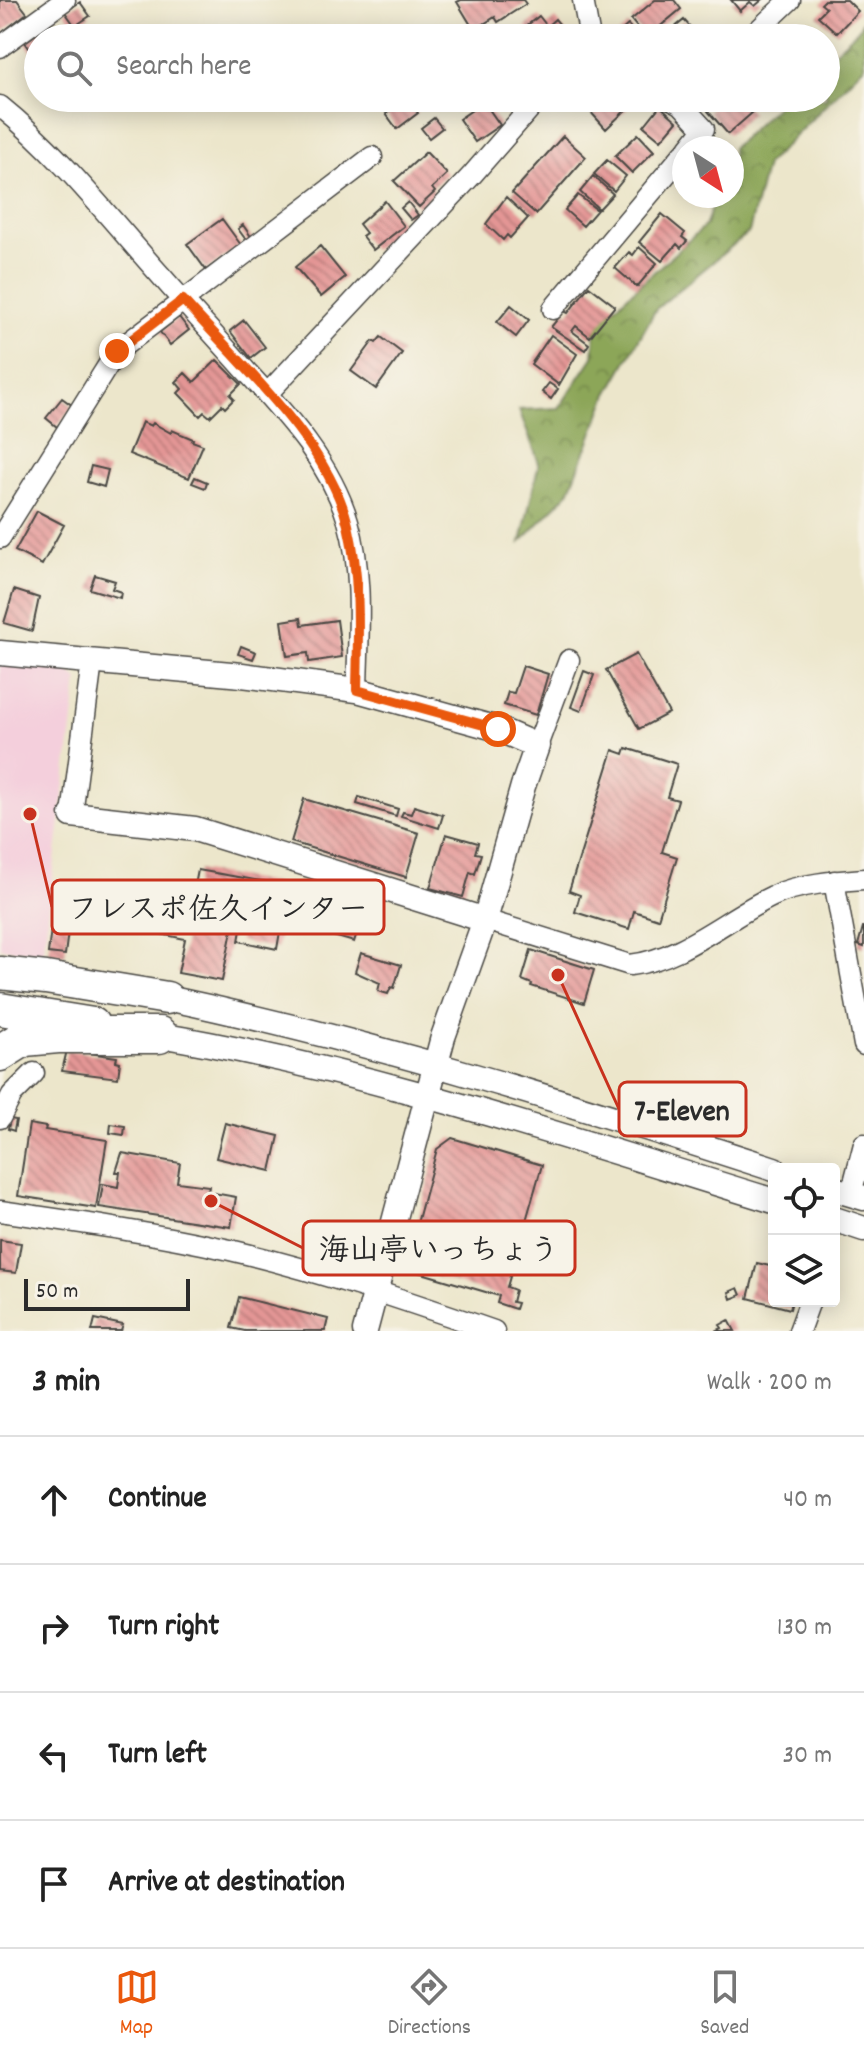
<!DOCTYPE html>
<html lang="en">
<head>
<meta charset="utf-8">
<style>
	body { margin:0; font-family:Dekko,"Klee One",sans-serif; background:#f6f6f6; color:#222 }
	.controls { position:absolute; right:24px; bottom:24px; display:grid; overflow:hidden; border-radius:8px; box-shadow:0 4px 20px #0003 }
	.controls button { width:72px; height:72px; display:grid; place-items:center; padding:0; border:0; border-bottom:2px solid #e0e0e0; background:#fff; color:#222; font:40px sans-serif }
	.compass { position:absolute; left:672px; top:136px; width:72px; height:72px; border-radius:50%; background:#fff; box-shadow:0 4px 20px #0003; rotate:144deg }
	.scale { position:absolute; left:24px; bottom:20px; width:166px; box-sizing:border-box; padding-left:8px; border:4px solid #2b2b2b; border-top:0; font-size:22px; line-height:28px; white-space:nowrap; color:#2b2b2b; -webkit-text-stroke:6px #f7f3e8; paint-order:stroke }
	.stop { position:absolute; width:24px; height:24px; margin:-18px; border:6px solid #ea580c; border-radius:50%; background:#fff }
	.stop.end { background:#ea580c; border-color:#fff; box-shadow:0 2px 8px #0008 }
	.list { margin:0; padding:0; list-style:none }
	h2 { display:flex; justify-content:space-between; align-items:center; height:104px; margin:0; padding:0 32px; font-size:34px }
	h2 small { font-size:26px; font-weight:400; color:#767676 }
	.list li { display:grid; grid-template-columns:52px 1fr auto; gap:24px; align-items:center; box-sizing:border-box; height:128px; padding:0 32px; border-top:2px solid #e0e0e0 }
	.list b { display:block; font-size:30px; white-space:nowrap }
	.list em { font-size:26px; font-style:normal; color:#767676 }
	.icon { flex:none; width:44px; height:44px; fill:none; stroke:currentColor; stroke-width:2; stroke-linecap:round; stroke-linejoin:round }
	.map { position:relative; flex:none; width:864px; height:1331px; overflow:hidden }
	.search { position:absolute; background:#fff; box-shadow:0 4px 20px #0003; left:24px; right:24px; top:24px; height:88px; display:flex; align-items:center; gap:20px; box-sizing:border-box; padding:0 28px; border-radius:44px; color:#767676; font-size:30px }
	.sheet { height:616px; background:#fff }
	nav { display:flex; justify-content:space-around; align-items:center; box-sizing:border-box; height:112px; border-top:2px solid #e0e0e0; background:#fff; font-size:22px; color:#767676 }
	nav a { display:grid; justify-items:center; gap:4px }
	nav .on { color:#ea580c }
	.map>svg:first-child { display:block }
</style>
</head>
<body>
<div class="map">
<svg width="864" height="1331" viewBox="0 0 864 1331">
	<defs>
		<pattern id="forest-crowns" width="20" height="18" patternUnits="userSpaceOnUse" patternTransform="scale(2)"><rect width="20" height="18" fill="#8ca658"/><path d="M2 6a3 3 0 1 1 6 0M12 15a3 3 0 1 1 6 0" fill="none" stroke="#738749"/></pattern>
		<pattern id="building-back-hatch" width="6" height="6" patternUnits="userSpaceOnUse" patternTransform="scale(2)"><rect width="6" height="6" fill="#e49695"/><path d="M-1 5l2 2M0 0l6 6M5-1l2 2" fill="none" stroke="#b97b7a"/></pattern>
	</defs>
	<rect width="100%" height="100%" fill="#f7f3e8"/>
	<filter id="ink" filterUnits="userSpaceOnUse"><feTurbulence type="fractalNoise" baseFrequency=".0125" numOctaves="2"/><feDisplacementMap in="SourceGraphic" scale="16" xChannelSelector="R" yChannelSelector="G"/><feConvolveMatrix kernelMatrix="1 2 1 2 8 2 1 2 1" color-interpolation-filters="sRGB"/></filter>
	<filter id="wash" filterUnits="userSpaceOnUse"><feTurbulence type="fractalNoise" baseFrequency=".006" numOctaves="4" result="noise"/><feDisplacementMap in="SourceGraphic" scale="32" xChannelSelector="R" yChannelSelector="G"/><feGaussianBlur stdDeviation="1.8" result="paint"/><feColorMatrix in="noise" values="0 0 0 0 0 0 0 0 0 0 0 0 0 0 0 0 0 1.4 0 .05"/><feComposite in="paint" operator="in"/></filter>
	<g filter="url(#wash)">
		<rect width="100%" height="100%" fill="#ece6cb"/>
		<path fill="#f4cfdc" d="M0,663L68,670L78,680L43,954L0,948Z"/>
		<path fill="url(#forest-crowns)" stroke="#5c6842" stroke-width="2" d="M864,19V66L766,165L749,232L656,309L608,394L569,492L521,542L539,463L519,410L559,408L593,357L596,324L706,225L715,196H732V148L785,98H826V60L858,30Z"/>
		<g id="blocks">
			<path fill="url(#building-back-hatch)" d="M0,0H17L27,13L0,34Z
				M461,0H523L526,4L498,22L495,17L474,30L457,2Z
				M655,0H674L681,9L646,38L631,20Z
				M731,0H762L755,6L750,2L740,11Z
				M825,0H847L858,11L837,33L818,16L826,8L821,4Z
				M80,2L90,16L75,26L65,12Z
				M539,16L547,26L555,19L571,38H521L529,32L525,27Z
				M684,20L700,38H672L668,33Z
				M51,24L60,38H38V61L25,42Z
				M628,25L639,38H613Z
				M390,98H407L418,113L397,129L386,114L396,106Z
				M600,98H622L630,106L606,129L588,109Z
				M625,98H641L632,106Z
				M724,98H739L752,113L728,134L708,111Z
				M484,102L500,125L475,142L459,119Z
				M660,106L677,121L661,140L644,126Z
				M434,118L442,128L429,138L421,128Z
				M638,134L654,151L632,173L615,156Z
				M563,136L586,157L536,214L512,193Z
				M426,152L447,174L432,188L435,192L419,207L394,181Z
				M607,160L626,176L614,191L594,174Z
				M593,176L613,194L599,209L580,192Z
				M578,195L597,210L583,226L565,210Z
				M506,197L528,218L510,238L507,235L503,240L486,224Z
				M385,201L404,226L373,250L362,236L366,233L359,224Z
				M408,202L418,215L411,220L401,208Z
				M662,214L685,233L682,237L687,241L681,248L677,244L662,261L639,242Z
				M222,219L241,245L206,270L187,244Z
				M243,225L254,241L249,244L238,229Z
				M320,246L345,277L321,297L295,267Z
				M639,247L657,263L637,287L615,268L629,252L633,255Z
				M589,286L615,306L590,337L576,326L572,331L589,344L585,350L551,327L564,311L568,313Z
				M511,305L529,320L516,337L497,322Z
				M179,317L189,330L170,345L160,332Z
				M244,320L265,347L251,358L230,331Z
				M551,335L577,354L559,385L531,364Z
				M381,337L402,353L376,389L351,371L373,341L376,343Z
				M217,360L241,384L230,395L234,399L225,408L222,405L210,417L204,412L200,416L178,393L182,389L176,382L185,373L194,382Z
				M549,383L558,389L551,399L542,392Z
				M62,398L73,406L57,427L46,418Z
				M142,422L151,426L153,423L171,433L172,430L193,439L192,441L203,445L189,478L129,454Z
				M91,466L108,470L104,487L87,482Z
				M195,477L207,482L205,488L192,483Z
				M37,511L64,525L42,565L15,551Z
				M95,575L115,581L112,589L121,592L120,598L90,589Z
				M14,590L39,598L32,631L4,623Z
				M301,618L302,625L337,620L342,657L309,662L308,653L287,656L282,621Z
				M241,646L256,652L253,659L238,654Z
				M636,654L669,713L639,729L606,670Z
				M523,666L548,674L536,715L504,705L508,692L514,693Z
				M584,671L594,675L581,711L571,707Z
				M626,748L677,764L667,797L678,800L662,852L677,857L658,919L634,911L629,929L575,912L580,895L569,891L613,750L624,754Z
				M359,797L398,809L396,816L357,804Z
				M304,799L419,833L406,877L291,842Z
				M414,806L443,815L439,828L401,816L403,812L411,814Z
				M446,834L478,843L475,853L481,854L475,874L470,872L463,897L430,888Z
				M198,870L290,886L354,905L353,910L363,913L354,942L306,928L235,915L222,981L178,973L185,939L156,933L164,890L193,896Z
				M55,897L72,900L65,955L48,953Z
				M243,919L281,926L277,949L239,941Z
				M863,927H864V947L858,945Z
				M531,950L594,970L584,1003L531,986L532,984L522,980Z
				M361,953L401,965L394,988L391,987L388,994L378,991L380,983L355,972Z
				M67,1050L117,1057L116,1061L120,1062L118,1078L62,1071Z
				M10,1119L16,1120L14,1131L8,1129Z
				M225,1123L279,1136L271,1171L216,1158Z
				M29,1124L46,1127L45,1130L107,1140L96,1208L18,1196Z
				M111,1124L125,1126L124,1135L110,1133Z
				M452,1138L542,1165L507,1287L515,1290L512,1302L517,1303L515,1309L497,1303L499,1296L405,1268L437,1149Z
				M122,1153L180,1163L177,1182L209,1186L208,1192L236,1197L231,1227L99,1207L103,1184L118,1187L120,1172H116Z
				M0,1240L21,1243L16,1273L0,1271Z
				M757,1263L774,1267V1301H792L790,1309L748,1298Z
				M738,1288L741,1295L731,1299L729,1292Z
				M239,1297L328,1319L325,1331H245L231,1328Z
				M95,1319L123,1325L121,1331H92Z
				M729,1320L735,1331H716L722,1328L720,1325Z"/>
		</g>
	</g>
	<g filter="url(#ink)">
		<use href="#blocks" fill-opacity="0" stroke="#484743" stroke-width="2"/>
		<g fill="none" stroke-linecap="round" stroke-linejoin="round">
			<g stroke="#484743" stroke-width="23">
				<path id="minor" d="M583,0L590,38
					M750,38L790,0
					M0,47L65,0
					M669,98L681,104L704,129L689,148
					M0,106C61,155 110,219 162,277C190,309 219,340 247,372C288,417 330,462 348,521C364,575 358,635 357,690
					M553,309L684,153
					M267,394L472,175L539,98
					M0,538L117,351L372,157
					M537,746L569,660
					M72,815L92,662
					M834,881L864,1045
					M485,920L630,965C683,959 726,918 773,896C797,884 837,881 864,879
					M0,1118L12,1095L34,1073
					M851,1194L864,1144
					M0,1211C77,1222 154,1233 230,1250C320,1271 407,1301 494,1331
					M799,1331L810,1301"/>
			</g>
			<g stroke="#484743" stroke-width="27">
				<path id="tertiary" d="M0,653L242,675L357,690L498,729L537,746L523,786L485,920L443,1037L365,1331
					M72,815L195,829L485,920
					M167,998C374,1042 574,1104 774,1169
					M159,1035C369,1070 571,1139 774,1201
					M834,1189L864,1198
					M834,1219L864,1229"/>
			</g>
			<g stroke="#484743" stroke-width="35">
				<path id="primary" d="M0,973L46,978L167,998
					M0,1009L93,1024"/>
			</g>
			<g stroke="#484743" stroke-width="39">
				<path id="motorway" d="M0,1053L24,1038L58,1035H159"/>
			</g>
			<use href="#minor" stroke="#fff" stroke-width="20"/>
			<use href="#tertiary" stroke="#fff" stroke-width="24"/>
			<use href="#primary" stroke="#fff" stroke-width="32"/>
			<use href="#motorway" stroke="#fff" stroke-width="36"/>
		</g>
	</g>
	<g fill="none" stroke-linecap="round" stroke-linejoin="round" filter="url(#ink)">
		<path stroke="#ea580c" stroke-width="10" d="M117,351L183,300C238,362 329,443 348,525C361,580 358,635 357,690L498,729"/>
	</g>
	<path fill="none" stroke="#c8321e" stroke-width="3" d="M30 814L52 907M558 975L619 1109M211 1201L303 1248"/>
	<g fill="#c8321e" stroke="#f7f3e8" stroke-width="3">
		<circle cx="30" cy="814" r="8"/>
		<circle cx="558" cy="975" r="8"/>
		<circle cx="211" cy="1201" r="8"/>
	</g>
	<g fill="#f7f3e8" stroke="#c8321e" stroke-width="3">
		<rect x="52" y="880" width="332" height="54" rx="8"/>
		<rect x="619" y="1082" width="127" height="54" rx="8"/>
		<rect x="303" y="1221" width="272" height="54" rx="8"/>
	</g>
	<g font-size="30" text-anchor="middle" font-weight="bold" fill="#2b2b2b">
		<text x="218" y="918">フレスポ佐久インター</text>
		<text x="682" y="1120">7-Eleven</text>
		<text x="439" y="1259">海山亭いっちょう</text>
	</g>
</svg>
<div class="controls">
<button><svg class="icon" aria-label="locate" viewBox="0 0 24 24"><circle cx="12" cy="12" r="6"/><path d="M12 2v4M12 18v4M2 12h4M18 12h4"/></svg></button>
<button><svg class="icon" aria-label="layers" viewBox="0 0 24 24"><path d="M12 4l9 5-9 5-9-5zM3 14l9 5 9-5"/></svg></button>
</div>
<svg class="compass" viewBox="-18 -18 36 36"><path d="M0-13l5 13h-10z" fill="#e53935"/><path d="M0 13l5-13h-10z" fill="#767676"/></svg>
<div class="scale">50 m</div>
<div class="stop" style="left:498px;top:729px"></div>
<div class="stop end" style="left:117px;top:351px"></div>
<div class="search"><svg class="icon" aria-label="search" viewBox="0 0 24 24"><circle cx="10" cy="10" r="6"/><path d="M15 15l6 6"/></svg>Search here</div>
</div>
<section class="sheet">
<h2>3 min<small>Walk · 200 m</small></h2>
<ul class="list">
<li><svg class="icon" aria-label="ahead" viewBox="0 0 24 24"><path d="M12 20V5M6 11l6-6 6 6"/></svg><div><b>Continue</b></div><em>40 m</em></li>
<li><svg class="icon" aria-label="right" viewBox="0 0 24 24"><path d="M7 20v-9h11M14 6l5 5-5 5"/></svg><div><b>Turn right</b></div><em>130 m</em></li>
<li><svg class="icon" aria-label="left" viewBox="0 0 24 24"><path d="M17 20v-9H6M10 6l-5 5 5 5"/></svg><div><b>Turn left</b></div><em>30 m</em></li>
<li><svg class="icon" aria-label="arrive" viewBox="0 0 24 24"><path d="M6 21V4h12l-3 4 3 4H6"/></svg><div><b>Arrive at destination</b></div></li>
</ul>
</section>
<nav>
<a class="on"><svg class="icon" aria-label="map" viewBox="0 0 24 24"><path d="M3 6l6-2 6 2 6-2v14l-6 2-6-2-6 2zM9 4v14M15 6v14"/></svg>Map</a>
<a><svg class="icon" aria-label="directions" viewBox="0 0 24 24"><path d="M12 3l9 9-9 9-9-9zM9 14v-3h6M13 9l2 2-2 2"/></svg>Directions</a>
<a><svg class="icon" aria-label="saved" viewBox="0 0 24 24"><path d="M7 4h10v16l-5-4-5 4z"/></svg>Saved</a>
</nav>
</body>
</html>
